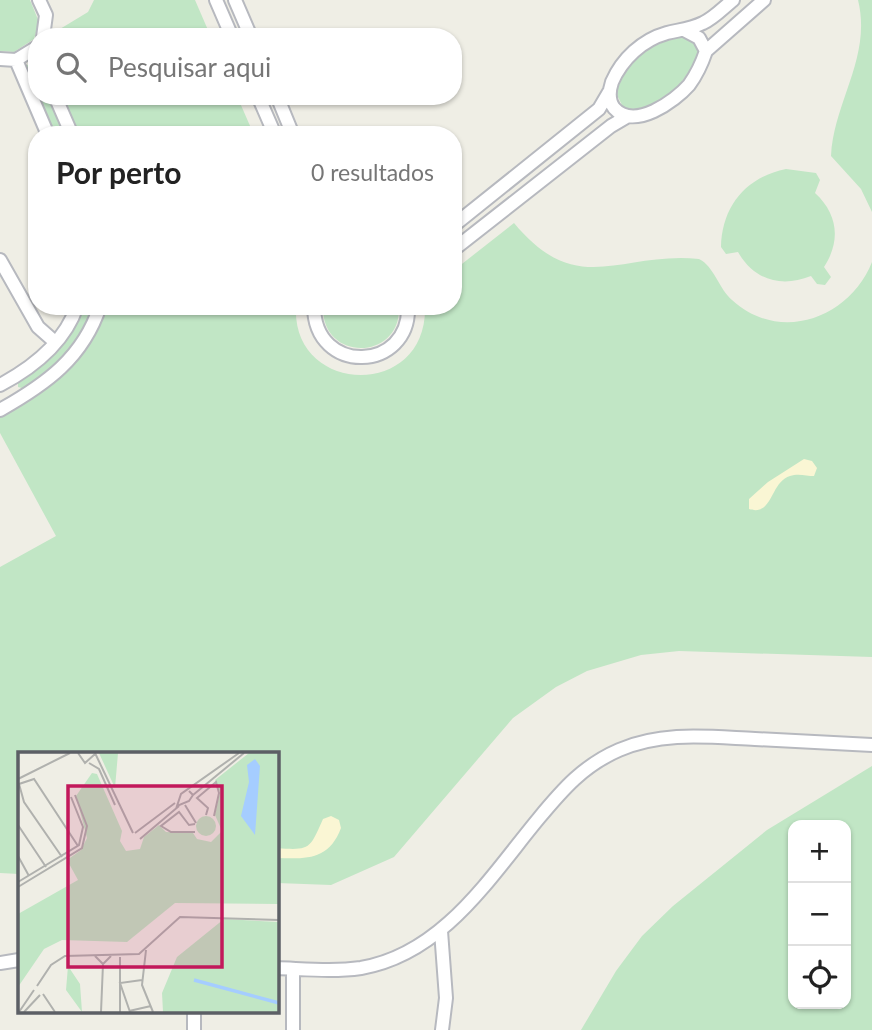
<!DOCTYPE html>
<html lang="pt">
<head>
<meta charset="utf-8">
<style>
	body { margin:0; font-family:Lato,sans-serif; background:#f6f6f6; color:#222 }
	.controls { position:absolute; right:21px; bottom:21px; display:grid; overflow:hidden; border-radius:14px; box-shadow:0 2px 5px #0004 }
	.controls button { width:63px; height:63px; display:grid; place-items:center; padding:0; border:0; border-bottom:2px solid #e0e0e0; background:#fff; color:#222; font:35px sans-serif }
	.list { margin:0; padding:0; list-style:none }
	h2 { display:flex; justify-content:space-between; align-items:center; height:91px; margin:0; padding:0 28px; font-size:30px }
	h2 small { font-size:23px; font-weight:400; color:#767676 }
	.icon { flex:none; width:38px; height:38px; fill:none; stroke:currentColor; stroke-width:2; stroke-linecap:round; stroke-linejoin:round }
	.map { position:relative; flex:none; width:872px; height:1030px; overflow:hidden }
	.search { position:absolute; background:#fff; box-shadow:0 2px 5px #0004; left:28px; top:28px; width:434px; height:77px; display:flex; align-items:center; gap:18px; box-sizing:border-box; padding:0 24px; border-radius:28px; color:#767676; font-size:26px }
	.panel { position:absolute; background:#fff; box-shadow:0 2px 5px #0004; left:28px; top:126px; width:434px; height:189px; border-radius:28px }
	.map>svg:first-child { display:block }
</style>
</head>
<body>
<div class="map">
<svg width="872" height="1030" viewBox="0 0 872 1030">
	<rect width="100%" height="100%" fill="#efeee5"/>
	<path fill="#c1e6c5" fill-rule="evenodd" d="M0,0H30L39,22L34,39L14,52L0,51Z
		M94,0H195L211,37H53L55,32L88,12Z
		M858,0H872V212L861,189L831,156C834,101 872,57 858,0Z
		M684,37L692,40L699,51C690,78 656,120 623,107L616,93C627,61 651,41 684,37Z
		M35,62L37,96H50L66,135H51L22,67Z
		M60,96H237L254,135H77Z
		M786,169L816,173L820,180L815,193C838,214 841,241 824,267L831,277L825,285L817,284L811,276C781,288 754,280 738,252L726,254L721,247C722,206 746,177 786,169Z
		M514,223C578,300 620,251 699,259C714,266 719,289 732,300C780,344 850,318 872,262V657L679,651L641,655L587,671L556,687L513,718L394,857L331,885L277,883L276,754H19V874L0,873V567L56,536L0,433V417C62,381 73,370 105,306H296C291,396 428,400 425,306H453V271Z
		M81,306H95C77,346 59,366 22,388L18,387V383L32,374Z
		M323,306H399C402,361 321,363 323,306Z
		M872,766V1030H581L616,971L642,936L673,906L767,830ZM793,825H846V1004H793Z"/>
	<path fill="#faf6d4" d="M804,459L812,461L817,468L814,476C807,476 798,473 790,476C770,482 773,517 749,509V499L768,482Z
		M331,816L339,820L341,828C329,860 307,859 277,858V848C311,851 310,848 323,819Z"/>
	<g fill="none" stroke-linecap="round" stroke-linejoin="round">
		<g stroke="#b7b9bf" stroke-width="16">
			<path id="minor" d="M39,0L46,15L43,37
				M216,0L232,37
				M235,0L251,37
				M684,30L699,38L706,51C702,63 697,74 689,85C675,101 634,131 614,108C608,100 609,91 612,82C622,59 642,40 667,33C679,30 691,29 703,23C714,18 723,8 733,0
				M706,51L764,0
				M0,59L16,60L37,47
				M16,60L48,135
				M55,96L72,135
				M258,96L275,135
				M277,96L293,135
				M453,226L599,109L609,92
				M453,250L611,126L628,116
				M0,260L38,327L55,342
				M314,306C314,376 411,372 408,306
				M0,385C32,368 65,342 77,306
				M0,410C46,384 83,358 100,306
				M441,931L446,998L442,1030
				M0,963L19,960
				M276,968C305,969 333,972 361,968C443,954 490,877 539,818C563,789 584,765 619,750C663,731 709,737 755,739C794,741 833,743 872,745
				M194,1030V1011
				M293,1030V969"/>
		</g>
		<use href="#minor" stroke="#fff" stroke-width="12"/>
	</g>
	<g transform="translate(18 752)">
		<rect width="261" height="261" fill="#efeee5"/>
		<path d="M81,1H100L97,36ZM231,1H261V152L157,151L109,190L44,188L26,197L0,235V162L60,128L49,108L63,98L69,86L58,44L74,21L79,22L104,79L102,89L108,99L122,97L126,85L141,73L148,80L175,81L179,87L193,90L204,79L197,63L202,40L197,28ZM178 74a10 10 0 1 1 20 0a10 10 0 1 1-20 0ZM206,167L261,170V260H145L144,241L159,205ZM50,214L62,232L64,260L48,238Z" fill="#c1e6c5"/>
		<path d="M237,7L242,14L237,83L223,64L231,30L229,13Z" fill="#a5cdff"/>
		<path fill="none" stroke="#a5cdff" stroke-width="3.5" d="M176,228L261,251"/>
		<path fill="none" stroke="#b0b1ae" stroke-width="2" d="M60,1L67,11L77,2M77,1L115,81M71,11L81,17L97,53M0,27L52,1M171,39L175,43L171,49L159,54L163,42L221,1M175,43L226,1M167,53L178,71M188,63L190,56L179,46L198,30L201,41L196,64M177,72L171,73L161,60L143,74L153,80H177M0,73L28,115M117,81L157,51M122,87L161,54M0,104L11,124M44,105L6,50L1,32L16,27L60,94M0,130L61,93L65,75L53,45M0,135L64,96L69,74L57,43M128,198L124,233L135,260M77,204L85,212L93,204M19,234L33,213L47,204L121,202L162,165L261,168M25,242L37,260M111,259L133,254M1,260L16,238M6,260L22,243M83,260L85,212M102,260V205M112,260L102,231L124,228"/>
		<path fill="#c2185b" fill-opacity="0.15" stroke="#c2185b" stroke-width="3.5" d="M50,34H204V215H50Z"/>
		<rect width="261" height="261" fill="none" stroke="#5c5f65" stroke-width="3.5"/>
	</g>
</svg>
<div class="controls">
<button>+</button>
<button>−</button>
<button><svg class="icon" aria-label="locate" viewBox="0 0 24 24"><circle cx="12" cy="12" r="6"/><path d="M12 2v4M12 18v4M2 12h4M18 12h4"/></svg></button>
</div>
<div class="search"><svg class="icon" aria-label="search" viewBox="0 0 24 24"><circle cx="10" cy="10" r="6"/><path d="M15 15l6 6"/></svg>Pesquisar aqui</div>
<section class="panel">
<h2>Por perto<small>0 resultados</small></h2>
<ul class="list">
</ul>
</section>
</div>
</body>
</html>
